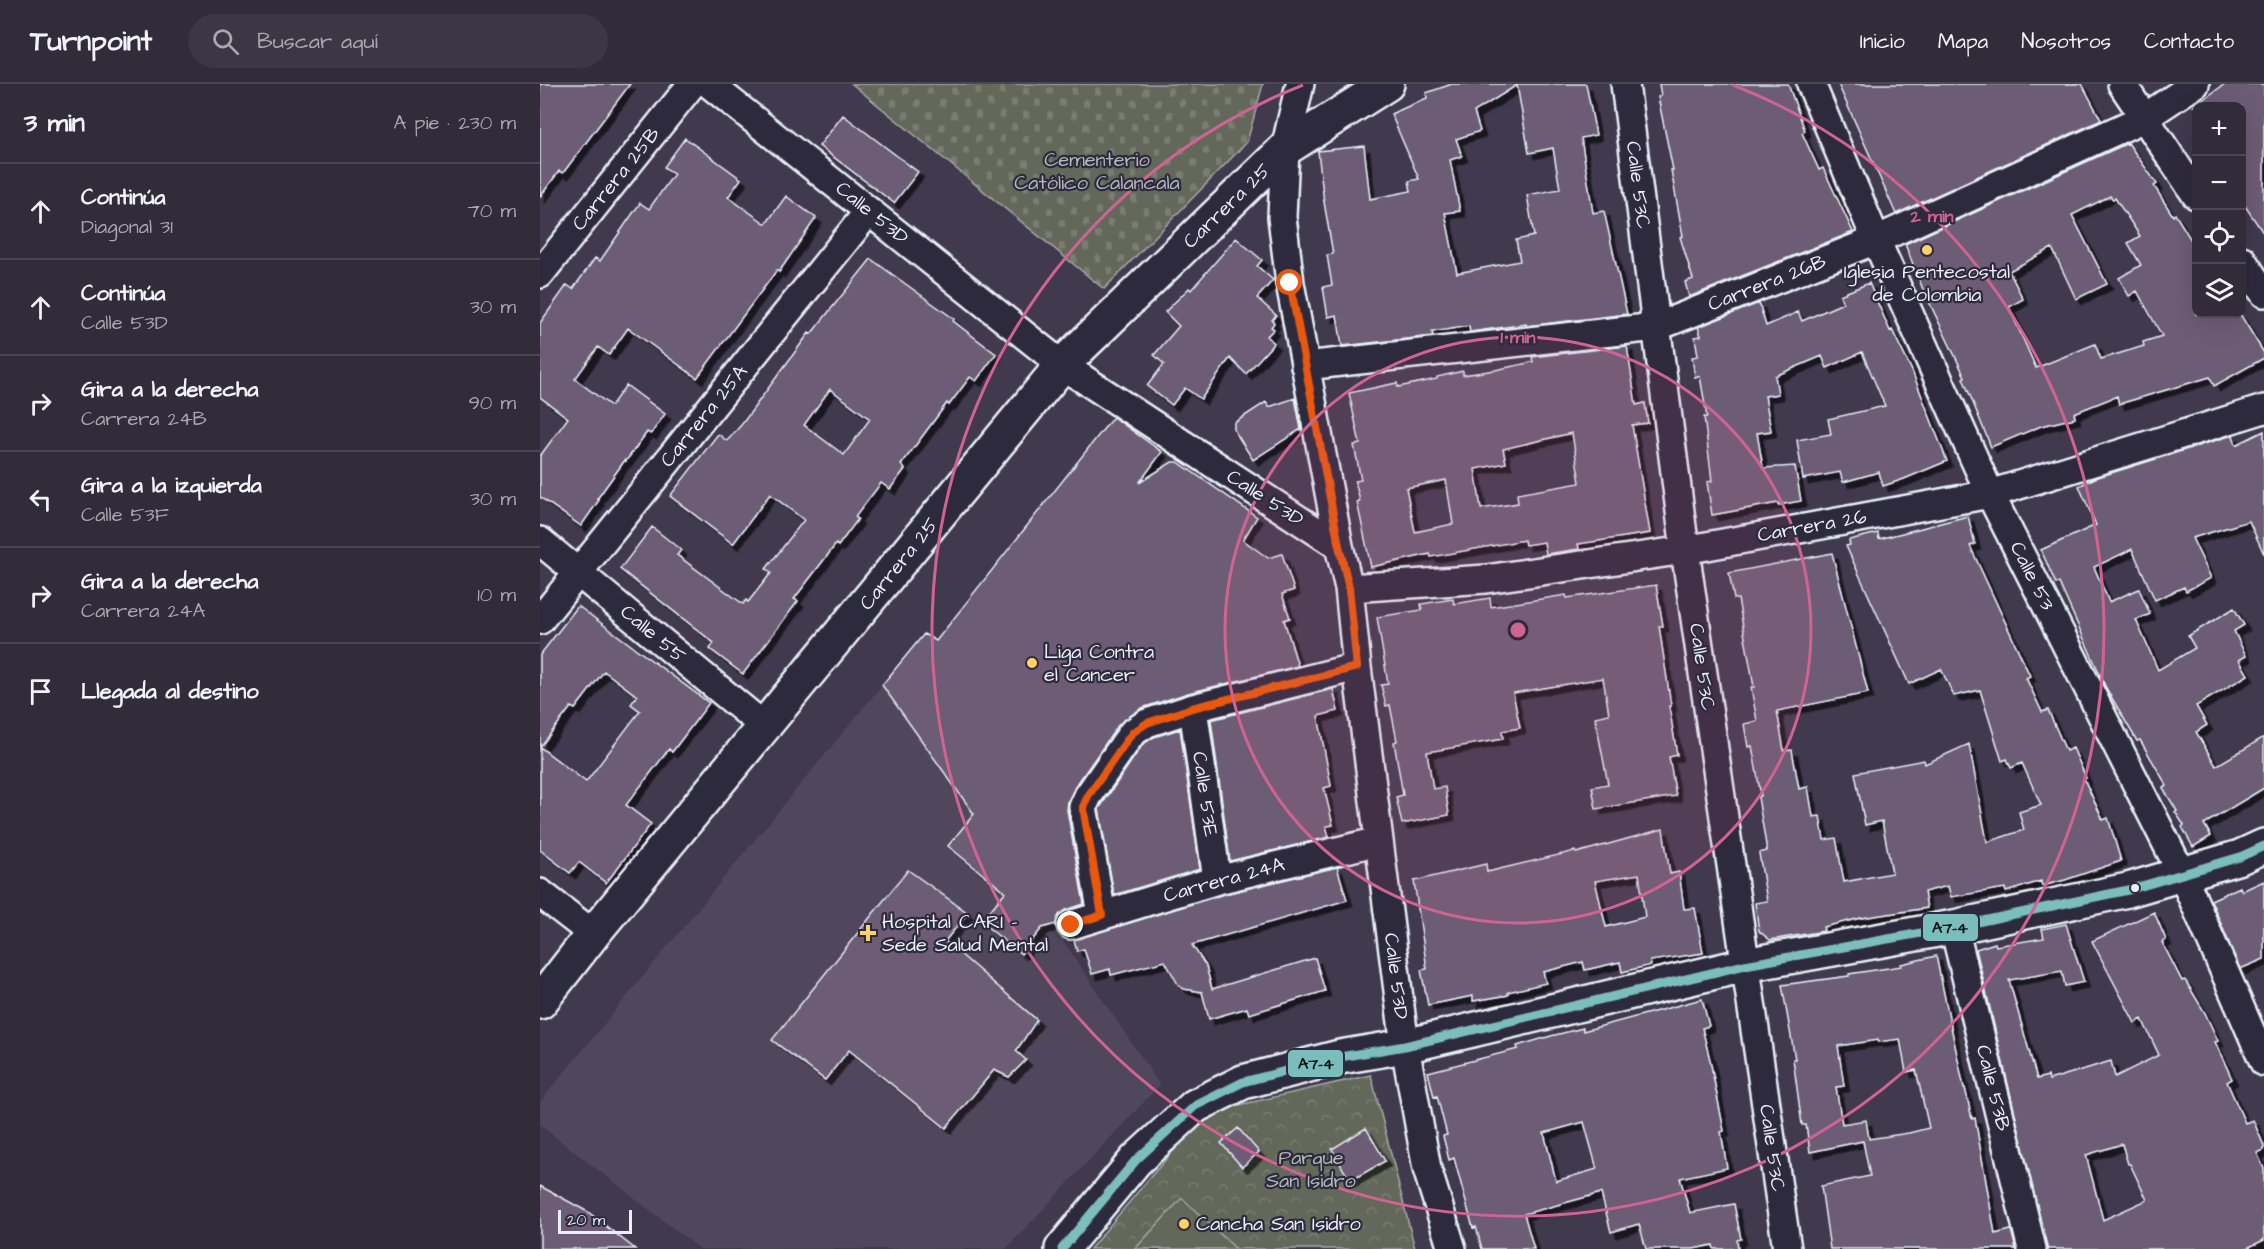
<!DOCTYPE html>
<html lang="es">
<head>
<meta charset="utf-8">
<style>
	body { margin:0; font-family:"Architects Daughter",sans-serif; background:#3d3745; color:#f1f3f6 }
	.controls { position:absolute; right:18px; top:18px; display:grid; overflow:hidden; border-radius:12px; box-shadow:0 6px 24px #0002 }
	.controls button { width:54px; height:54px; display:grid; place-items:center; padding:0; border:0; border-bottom:2px solid #4c4754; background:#312b3a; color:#f1f3f6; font:30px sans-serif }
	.scale { position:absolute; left:18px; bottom:15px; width:74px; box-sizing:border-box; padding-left:6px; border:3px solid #e8f1f8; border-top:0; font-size:16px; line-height:21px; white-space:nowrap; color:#e8f1f8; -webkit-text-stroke:4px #2f2a3d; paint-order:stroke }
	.stop { position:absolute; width:18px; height:18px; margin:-14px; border:4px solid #ea580c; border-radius:50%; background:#fff }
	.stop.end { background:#ea580c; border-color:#fff; box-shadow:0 2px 6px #0008 }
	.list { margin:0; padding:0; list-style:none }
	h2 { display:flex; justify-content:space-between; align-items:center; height:78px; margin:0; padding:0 24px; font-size:26px }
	h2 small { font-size:20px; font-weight:400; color:#a8a7af }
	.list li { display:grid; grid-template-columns:39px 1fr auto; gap:18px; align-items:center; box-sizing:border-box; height:96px; padding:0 24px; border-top:2px solid #4c4754 }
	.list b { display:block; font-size:22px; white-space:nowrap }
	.list p { margin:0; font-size:20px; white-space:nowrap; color:#a8a7af }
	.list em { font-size:20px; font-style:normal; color:#a8a7af }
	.icon { flex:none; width:33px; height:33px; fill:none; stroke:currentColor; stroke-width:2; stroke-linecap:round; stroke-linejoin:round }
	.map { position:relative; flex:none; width:1724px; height:1165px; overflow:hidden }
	header { display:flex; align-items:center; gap:36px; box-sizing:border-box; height:84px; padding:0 30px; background:#312b3a; border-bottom:2px solid #4c4754 }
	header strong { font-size:28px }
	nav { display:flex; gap:33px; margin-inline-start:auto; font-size:21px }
	.search { width:420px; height:54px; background:#3d3745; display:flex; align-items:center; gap:15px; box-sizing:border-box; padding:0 21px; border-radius:33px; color:#a8a7af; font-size:22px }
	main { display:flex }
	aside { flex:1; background:#312b3a }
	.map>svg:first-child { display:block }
</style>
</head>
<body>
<header>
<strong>Turnpoint</strong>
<div class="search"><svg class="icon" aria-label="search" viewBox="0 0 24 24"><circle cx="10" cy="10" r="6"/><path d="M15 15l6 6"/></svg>Buscar aquí</div>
<nav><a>Inicio</a><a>Mapa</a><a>Nosotros</a><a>Contacto</a></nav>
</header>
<main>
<aside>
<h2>3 min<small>A pie · 230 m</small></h2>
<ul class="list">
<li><svg class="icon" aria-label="ahead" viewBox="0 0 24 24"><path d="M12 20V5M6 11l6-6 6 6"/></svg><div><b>Continúa</b><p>Diagonal 31</p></div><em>70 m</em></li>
<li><svg class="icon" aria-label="ahead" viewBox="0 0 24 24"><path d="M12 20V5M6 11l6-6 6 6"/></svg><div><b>Continúa</b><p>Calle 53D</p></div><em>30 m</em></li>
<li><svg class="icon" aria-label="right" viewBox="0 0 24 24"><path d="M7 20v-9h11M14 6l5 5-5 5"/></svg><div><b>Gira a la derecha</b><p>Carrera 24B</p></div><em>90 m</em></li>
<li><svg class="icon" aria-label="left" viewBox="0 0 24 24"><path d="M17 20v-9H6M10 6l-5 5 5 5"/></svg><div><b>Gira a la izquierda</b><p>Calle 53F</p></div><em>30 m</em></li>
<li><svg class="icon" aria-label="right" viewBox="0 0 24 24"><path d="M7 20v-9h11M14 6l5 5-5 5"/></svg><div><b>Gira a la derecha</b><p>Carrera 24A</p></div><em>10 m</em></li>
<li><svg class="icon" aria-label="arrive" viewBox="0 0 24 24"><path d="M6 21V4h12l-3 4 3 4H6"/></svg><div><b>Llegada al destino</b></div></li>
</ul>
</aside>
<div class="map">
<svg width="1724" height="1165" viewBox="0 0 1724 1165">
	<defs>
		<pattern id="cemetery-stones" width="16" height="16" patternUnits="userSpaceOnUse" patternTransform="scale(1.5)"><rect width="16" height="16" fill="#64685a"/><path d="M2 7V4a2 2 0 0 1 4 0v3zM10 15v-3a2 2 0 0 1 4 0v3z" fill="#7a7e72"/></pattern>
		<pattern id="park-crowns" width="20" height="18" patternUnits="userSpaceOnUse" patternTransform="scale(1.5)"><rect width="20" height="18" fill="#64685a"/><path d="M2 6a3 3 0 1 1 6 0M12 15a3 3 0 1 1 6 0" fill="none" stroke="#7a7e72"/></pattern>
		<filter id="shadow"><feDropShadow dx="5.5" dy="5.5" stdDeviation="0" flood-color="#0009"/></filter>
	</defs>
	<rect width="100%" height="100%" fill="#41394e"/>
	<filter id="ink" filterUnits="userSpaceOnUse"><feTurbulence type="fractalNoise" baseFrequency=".0167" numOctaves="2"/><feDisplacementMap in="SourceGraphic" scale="12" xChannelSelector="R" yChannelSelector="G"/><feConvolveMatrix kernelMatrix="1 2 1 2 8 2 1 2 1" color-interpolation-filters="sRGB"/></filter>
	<g filter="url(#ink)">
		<path fill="#51465d" d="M342,601L485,800L620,1001L466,1165H160L0,1041V1018Z"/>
		<path fill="url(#cemetery-stones)" stroke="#a6aca9" stroke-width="1.5" d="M312,0H723L707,58L564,205Z"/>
		<path fill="url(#park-crowns)" stroke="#a6aca9" stroke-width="1.5" d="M831,991L875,1165H550L612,1091L642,1057L671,1031L699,1021Z"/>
		<path fill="#64685a" stroke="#a6aca9" stroke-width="1.5" d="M642,1114L696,1165H595Z"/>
		<path fill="#6c5b75" stroke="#e8f1f8" stroke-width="1.5" fill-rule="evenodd" filter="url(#shadow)" d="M0,0H90L23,89L19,87L0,113Z
			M912,0H1046L1056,51L1041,54L1053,129L1064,127L1087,230L986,242V240L930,248L929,242L892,248L893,252L802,262L797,231L788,233L783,203L792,201L787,171L793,170L784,118L778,67L824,62L830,115L871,107L869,97L879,95L851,30L887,14L886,9ZM977,1L989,69L1013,64L1020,105L987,111L994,152L976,156L980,177L917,189L905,129L920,127L910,76L922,72L916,55L940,47L934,28Z
			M1119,0H1248L1265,47L1262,49L1279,86L1283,84L1313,148L1149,213L1145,198L1153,195L1140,153L1143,152L1131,86H1133L1118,13L1121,12Z
			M1298,0H1542L1561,36L1356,130Z
			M1685,0H1724V150L1701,116V22H1654Z
			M303,31L378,88L354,119L279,62Z
			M145,54L201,95L188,113L226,140L246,112L276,134L239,188L237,186L157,294L88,244L69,271L58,263L35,295L71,322L86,301L125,330L111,350L107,348L86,377L85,376L57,415L59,416L41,442L0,413V372L28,334L0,313V239L27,201L33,205L55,174L60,177L100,119L109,125L134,90L124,83Z
			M1588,59L1617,100L1614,102L1633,132L1635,130L1656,164V230H1700L1724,269V274L1674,302L1670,293L1579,320L1577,312L1534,329L1535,334L1501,342L1451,363L1423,294L1425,293L1382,203L1365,160ZM1570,112L1573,115L1575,114L1600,152L1588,159L1601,181L1579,194L1589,212L1597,207L1622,252L1603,258L1604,262L1561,275L1555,260L1496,284L1469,223L1483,215L1469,187L1512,164L1536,215L1567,200L1532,131Z
			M696,154L722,176L717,182L733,196L717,214L736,231L732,236L734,239L731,243L734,245L727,252L734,259L706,290L690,274L661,315L645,304L632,321L607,302L624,280L614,271L639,242L625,228L649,204L651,206Z
			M331,175L414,235L413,237L456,270L436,297L430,293L409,321L407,319L361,381L365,385L350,405L341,399L315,433L318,435L298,462L296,460L254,515L258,517L203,590L170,565L174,559L80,485L112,443L141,466L137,471L203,520L206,516L208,518L231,489L226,485L264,436L230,410L193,460L130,412L178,350L187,357L202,340L269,249L271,250ZM290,305L330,335L304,371L264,341Z
			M1329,199L1350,247L1352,246L1372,287L1407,377L1364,395L1343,402L1339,388L1303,398L1300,388L1263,395L1257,356L1291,350L1288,335L1345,322L1322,268L1287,284L1282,272L1235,292L1238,310L1225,312L1231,347L1217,349L1223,384L1255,382L1261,417L1238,421V419L1172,431L1167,398L1172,397L1164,333H1167L1160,292L1155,293L1152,273L1158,272L1155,253L1161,252L1158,243L1219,219L1226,242L1258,228L1262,237L1303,219L1300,211Z
			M1087,262L1096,321L1105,319L1108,339L1092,341L1110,449L1038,460L1039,465L1006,470L1004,458L985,461L984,456L891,473L890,470L831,483L817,418L820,417L815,397L821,396L814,361L820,360L809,309L857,299L858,303L897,295V293L923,287V291L955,286L993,278L992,273ZM1032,349L1040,399L977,410L978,419L941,425L935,385L966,379L963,365ZM906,396L913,440L875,448L866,404Z
			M755,314L761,345L713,376L694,346V339L726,318L729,323Z
			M573,333L622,368L599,399L632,378H638L717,433L703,456L728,474L742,470L754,506L742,510L750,534L744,536L758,582L648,609L602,624L579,640L535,703L528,717L527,726L544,820L526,826L519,831L516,840L502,844L481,870L441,838L465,808L408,762L434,730L342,601L384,550L396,557Z
			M1724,347V470L1709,437L1652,454L1671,494L1646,507L1644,503L1615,516L1592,465L1554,483L1569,518L1599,505L1610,530L1596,536L1618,586L1655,564L1648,552L1694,524L1704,541L1694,547L1706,572L1699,576L1708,591L1656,622L1667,641L1656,648L1676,682L1724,653V704L1664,740L1671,752L1653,763L1642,743L1644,741L1635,728L1637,727L1623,704L1627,702L1600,656L1597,657L1566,604L1519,499L1516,500L1501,466L1556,441L1539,402L1555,394L1693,351L1696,361Z
			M1428,432L1435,460L1430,462L1490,592L1486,594L1502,628L1508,626L1526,667L1533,664L1546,694L1544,695L1563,736L1568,734L1581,777L1525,796L1502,802L1501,797L1466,808L1465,804L1411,813L1408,802L1384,808L1387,824L1321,834L1283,843L1284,847L1230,856L1219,847L1215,819L1227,817L1219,769L1227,767L1218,713L1221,712L1212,662L1208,663L1204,640L1217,637L1211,603H1214L1198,515H1194L1189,489L1292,469L1328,609L1237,627L1244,667L1252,666L1259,705L1268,703L1273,733L1280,732L1284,756L1296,754L1304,798L1352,789L1342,737L1325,741L1315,689L1384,676L1385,680L1429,660L1447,758L1484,746L1479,728L1501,721L1482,679L1471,684L1467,675L1462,677L1440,606L1414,612L1401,585L1369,600L1306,462L1310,461L1309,456L1338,449L1339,455Z
			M1116,501L1123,542H1119L1131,622H1129L1137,671L1129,673L1136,712L1056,725L1052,703L1068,700L1055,633L1069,630L1063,594L973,609L980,644L962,647L963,655L887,668L893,705L905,703L909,731L862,740L856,713L863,711L854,658L857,657L850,621L846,622L841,601L848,600L837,533L882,526L881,520L913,515L914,520L950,514L951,523L1026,511L1027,514Z
			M38,522L169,619L132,668L129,665L86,721L111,740L66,799L39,778L30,789L0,766V571ZM64,587L97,612L91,620L100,627L46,698L0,663L31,623L35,625Z
			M793,605L798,627L778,632L791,702L784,704L793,741L786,742L789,753L690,777L671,636Z
			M640,645L660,785L574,811L559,725L603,660L614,653Z
			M1123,745L1130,790L1139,788L1144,825L1155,824L1163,869L1110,877L1111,881L1082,888L1080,878L1045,886L1043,878L1003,888L1006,899L968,908V911L933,917V912L888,921L881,886L887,885L874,797L946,780L947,788L1035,767L1036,769ZM1099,790L1105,833L1066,843L1055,797Z
			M797,783L807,816L652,861L666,882L672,905L775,874L785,907L709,930L707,924L669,935L662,908L644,905L639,902L625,877L571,891L570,885L552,890L544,865L537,867L534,856L681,811Z
			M368,786L428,829L405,857L497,936L476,967L486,976L469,993L454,986L406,1044L309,966L285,996L232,956Z
			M1724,797V875L1700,885L1671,816L1700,803L1702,807Z
			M1614,828L1626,856L1622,858L1642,897L1645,896L1665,929L1678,957L1675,958L1692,995L1687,998L1705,1039L1713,1036L1724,1062V1066L1717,1069L1724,1085V1156L1705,1165H1507L1436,865L1455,859L1456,862L1504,854L1502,845L1526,840L1544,898L1525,902L1522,887L1469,896L1497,995L1508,992L1509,996L1571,977L1575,993L1619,971L1602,935L1595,939L1552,857ZM1582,1060L1588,1080H1590L1607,1116L1563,1136L1546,1071Z
			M1396,872L1424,1004H1425L1432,1035L1435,1034L1455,1150L1471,1146L1476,1165H1290L1281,1102L1330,1092L1323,1057L1270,1068L1266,1041H1262L1253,975H1255L1242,901L1309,892V890L1362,882L1361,880ZM1360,955L1366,988L1376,986L1389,1044L1369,1049L1329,1055L1326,1036L1302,1040L1296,1003L1304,1002L1298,962L1338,956V958Z
			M1162,915L1169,942L1162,944L1170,976L1184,1047L1181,1048L1187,1084L1140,1094L1150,1129L1194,1120L1201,1155L1197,1156L1198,1165H1174L1173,1161L1153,1165H1106L1099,1140L1071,1148L1061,1109L984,1130L994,1165H942L936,1143L933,1144L914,1074L909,1076L903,1052L907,1051L897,1012L894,1013L888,988L978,965L977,962L1011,952L1043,944V947ZM1044,1038L1057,1085L1016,1097L1004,1049Z
			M698,1044L719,1068L702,1083L681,1059Z
			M826,1044L845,1077L810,1097L792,1065Z
			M0,1102L48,1128L95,1165H0Z"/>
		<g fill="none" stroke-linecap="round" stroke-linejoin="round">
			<g stroke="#e8f1f8" stroke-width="32">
				<path id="street" d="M169,0L522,281L799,462
					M760,0L745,65L742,133L750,199L799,462L809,504L817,583L865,962L887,1085L912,1165
					M1085,0L1145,466L1247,1165
					M1271,0L1336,156L1450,410L1642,790L1724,978
					M1582,0L1656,111
					M1702,176L1724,209
					M0,190L152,0
					M765,282L1116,243L1336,156L1604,34L1655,0
					M0,457L225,643
					M809,504L946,495L1145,466L1450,410L1724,325
					M0,536L329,127
					M653,624L677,796
					M0,809L53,850
					M562,831L543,723L548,712L592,649L607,639L653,624L817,583
					M531,841L677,796L839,757
					M1414,843L1492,1165"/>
			</g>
			<g stroke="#e8f1f8" stroke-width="38">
				<path id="secondary" d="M0,918L53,850L522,281L745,65L847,0
					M522,1165L596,1076L655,1022L703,998L800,973L865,962L1205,881L1414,843L1588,806L1700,773L1724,762"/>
			</g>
			<use href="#street" stroke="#2f2a3d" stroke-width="27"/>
			<use href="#secondary" stroke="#2f2a3d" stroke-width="33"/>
			<g stroke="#2f2a3d" stroke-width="14">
				<path id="bus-1" d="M522,1165L596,1076L655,1022L703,998L800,973L865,962L1205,881L1414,843L1588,806L1700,773L1724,762"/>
			</g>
			<use href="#bus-1" stroke="#7bbdbd" stroke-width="9"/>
		</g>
	</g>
	<g fill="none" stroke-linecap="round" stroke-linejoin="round" filter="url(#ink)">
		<path stroke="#ea580c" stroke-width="8" d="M531,841L562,831L543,723L548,712L592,649L607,639L652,624L817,583L809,504L799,462L750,199"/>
	</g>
	<circle cx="978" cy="546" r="293" fill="#cf6492" fill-opacity=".12"/>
	<g fill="none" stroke="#cf6492" stroke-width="3">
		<circle cx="978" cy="546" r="293"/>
		<path d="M1193 1A586 586 0 1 1 763 1"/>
	</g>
	<g fill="#ffd166" stroke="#2f2a3d" stroke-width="2">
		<circle cx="1387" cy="166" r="6"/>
		<circle cx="492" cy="579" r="6"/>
		<path d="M325 840h6v6h6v6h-6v6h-6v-6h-6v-6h6z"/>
		<circle cx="644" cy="1140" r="6"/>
	</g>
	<circle fill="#e8f1f8" stroke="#2f2a3d" stroke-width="2" cx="1595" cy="804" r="5"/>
	<g text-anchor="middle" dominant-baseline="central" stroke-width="4.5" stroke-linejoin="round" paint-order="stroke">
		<g font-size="20" fill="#b3bab9" stroke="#2f2a3d">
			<text x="557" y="76">Cementerio<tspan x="557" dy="23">Católico Calancala</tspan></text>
			<text x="771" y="1074">Parque<tspan x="771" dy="23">San Isidro</tspan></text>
		</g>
		<g font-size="20" fill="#e8f1f8" stroke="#2f2a3d">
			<text transform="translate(76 95) rotate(-51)">Carrera 25B</text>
			<text transform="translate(1098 101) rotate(83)">Calle 53C</text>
			<text transform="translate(687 122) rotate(-44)">Carrera 25</text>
			<text transform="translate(332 129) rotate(39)">Calle 53D</text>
			<text transform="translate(1227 199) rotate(-21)">Carrera 26B</text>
			<text transform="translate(164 332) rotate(-51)">Carrera 25A</text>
			<text transform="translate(725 414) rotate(33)">Calle 53D</text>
			<text transform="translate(1272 442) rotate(-10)">Carrera 26</text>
			<text transform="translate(359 480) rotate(-51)">Carrera 25</text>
			<text transform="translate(1492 492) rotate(63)">Calle 53</text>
			<text transform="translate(113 550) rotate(40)">Calle 55</text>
			<text transform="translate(1162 583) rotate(82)">Calle 53C</text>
			<text transform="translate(665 710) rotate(82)">Calle 53E</text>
			<text transform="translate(684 796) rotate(-15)">Carrera 24A</text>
			<text transform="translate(856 892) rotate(83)">Calle 53D</text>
			<text transform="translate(1453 1004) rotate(76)">Calle 53B</text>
			<text transform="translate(1232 1064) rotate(82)">Calle 53C</text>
		</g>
		<g font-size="20" fill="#e8f1f8" stroke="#2f2a3d" text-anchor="start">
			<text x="1387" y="188" text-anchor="middle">Iglesia Pentecostal<tspan x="1387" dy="23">de Colombia</tspan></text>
			<text x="504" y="568">Liga Contra<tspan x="504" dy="23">el Cancer</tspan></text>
			<text x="342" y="838">Hospital CARI -<tspan x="342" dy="23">Sede Salud Mental</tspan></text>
			<text x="656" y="1140">Cancha San Isidro</text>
		</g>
	</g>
	<circle cx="978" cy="546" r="9" fill="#cf6492" stroke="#2f2a3d" stroke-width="3"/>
	<g font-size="18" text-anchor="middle" font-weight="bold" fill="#cf6492" stroke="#2f2a3d" stroke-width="4.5" stroke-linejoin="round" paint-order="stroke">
		<text x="1392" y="138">2 min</text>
		<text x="978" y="259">1 min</text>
	</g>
	<g stroke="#2f2a3d" stroke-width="2">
		<rect x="1382" y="829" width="57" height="29" rx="6" fill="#7bbdbd"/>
		<rect x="747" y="965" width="57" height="29" rx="6" fill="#7bbdbd"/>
	</g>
	<g font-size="16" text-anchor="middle" font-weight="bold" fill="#111">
		<text x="1410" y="849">A7-4</text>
		<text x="776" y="985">A7-4</text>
	</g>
</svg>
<div class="controls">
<button>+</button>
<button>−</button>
<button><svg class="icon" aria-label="locate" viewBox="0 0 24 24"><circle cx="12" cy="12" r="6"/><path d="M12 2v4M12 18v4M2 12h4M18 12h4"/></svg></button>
<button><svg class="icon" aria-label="layers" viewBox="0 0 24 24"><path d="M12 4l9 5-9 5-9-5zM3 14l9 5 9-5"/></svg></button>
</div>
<div class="scale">20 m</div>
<div class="stop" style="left:750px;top:199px"></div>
<div class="stop end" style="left:531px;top:841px"></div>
</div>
</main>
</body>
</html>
